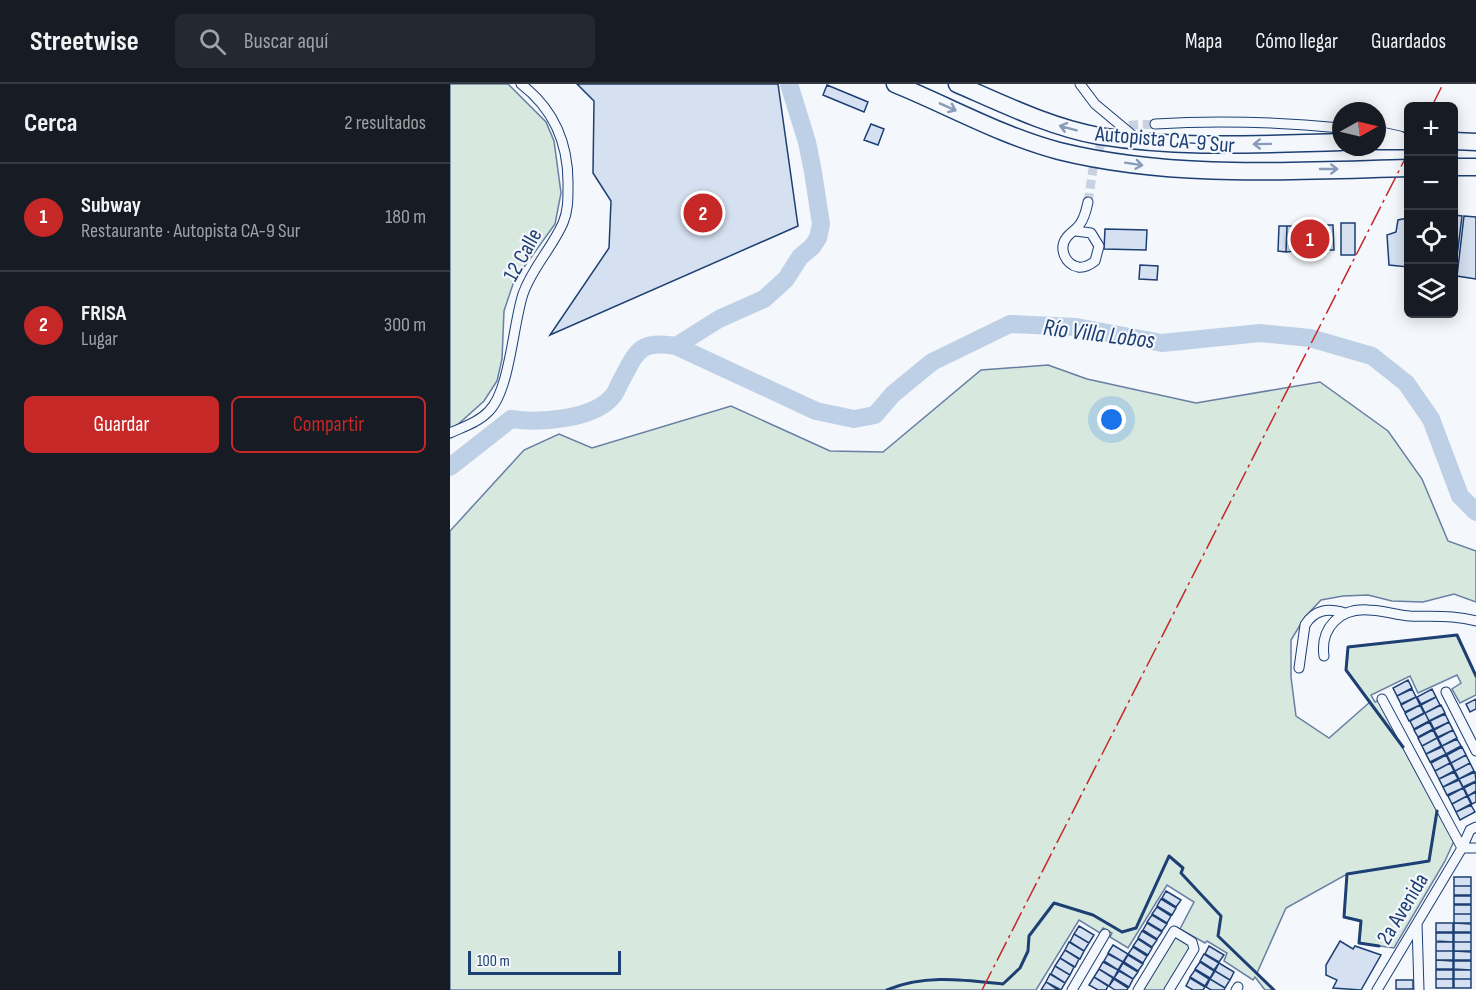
<!DOCTYPE html>
<html lang="es">
<head>
<meta charset="utf-8">
<style>
	body { margin:0; font-family:"Sofia Sans Condensed",sans-serif; background:#242831; color:#f1f3f6 }
	.controls { position:absolute; right:18px; top:18px; display:grid; overflow:hidden; border-radius:9px; box-shadow:0 3px 15px #0003 }
	.controls button { width:54px; height:54px; display:grid; place-items:center; padding:0; border:0; border-bottom:2px solid #363941; background:#171b24; color:#f1f3f6; font:30px sans-serif }
	.compass { position:absolute; left:882px; top:18px; width:54px; height:54px; border-radius:50%; background:#171b24; box-shadow:0 3px 15px #0003; rotate:82deg }
	.scale { position:absolute; left:18px; bottom:15px; width:153px; box-sizing:border-box; padding-left:6px; border:3px solid #1d3f73; border-top:0; font-size:16px; line-height:21px; white-space:nowrap; color:#1d3f73; -webkit-text-stroke:4px #f4f7fb; paint-order:stroke }
	.you { position:absolute; left:662px; top:336px; width:21px; height:21px; margin:-15px; border:4px solid #fff; border-radius:50%; background:#1a73e8; box-shadow:0 0 0 9px #1a73e833 }
	.badge { display:grid; place-items:center; width:39px; height:39px; border-radius:50%; background:#c62828; color:#fff; font-size:20px; font-weight:700 }
	.pin { position:absolute; translate:-50% -50%; border:3px solid #fff; box-shadow:0 2px 6px #0006 }
	.list { margin:0; padding:0; list-style:none }
	h2 { display:flex; justify-content:space-between; align-items:center; height:78px; margin:0; padding:0 24px; font-size:26px }
	h2 small { font-size:20px; font-weight:400; color:#9ea1a6 }
	.list li { display:grid; grid-template-columns:39px 1fr auto; gap:18px; align-items:center; box-sizing:border-box; height:108px; padding:0 24px; border-top:2px solid #363941 }
	.list b { display:block; font-size:22px; white-space:nowrap }
	.list p { margin:0; font-size:20px; white-space:nowrap; color:#9ea1a6 }
	.list em { font-size:20px; font-style:normal; color:#9ea1a6 }
	.actions { display:flex; gap:12px; padding:18px 24px }
	.actions a { flex:1; padding:14px 0; border:2px solid #c62828; border-radius:9px; text-align:center; font-size:21px; color:#c62828 }
	.actions .main { background:#c62828; color:#fff }
	.icon { flex:none; width:33px; height:33px; fill:none; stroke:currentColor; stroke-width:2; stroke-linecap:round; stroke-linejoin:round }
	.map { position:relative; flex:none; width:1026px; height:906px; overflow:hidden }
	header { display:flex; align-items:center; gap:36px; box-sizing:border-box; height:84px; padding:0 30px; background:#171b24; border-bottom:2px solid #363941 }
	header strong { font-size:28px }
	nav { display:flex; gap:33px; margin-inline-start:auto; font-size:21px }
	.search { width:420px; height:54px; background:#242831; display:flex; align-items:center; gap:15px; box-sizing:border-box; padding:0 21px; border-radius:9px; color:#9ea1a6; font-size:22px }
	main { display:flex }
	aside { flex:1; background:#171b24 }
	.map>svg:first-child { display:block }
</style>
</head>
<body>
<header>
<strong>Streetwise</strong>
<div class="search"><svg class="icon" aria-label="search" viewBox="0 0 24 24"><circle cx="10" cy="10" r="6"/><path d="M15 15l6 6"/></svg>Buscar aquí</div>
<nav><a>Mapa</a><a>Cómo llegar</a><a>Guardados</a></nav>
</header>
<main>
<aside>
<h2>Cerca<small>2 resultados</small></h2>
<ul class="list">
<li><span class="badge">1</span><div><b>Subway</b><p>Restaurante · Autopista CA-9 Sur</p></div><em>180 m</em></li>
<li><span class="badge">2</span><div><b>FRISA</b><p>Lugar</p></div><em>300 m</em></li>
</ul>
<div class="actions"><a class="main">Guardar</a><a>Compartir</a></div>
</aside>
<div class="map">
<svg width="1026" height="906" viewBox="0 0 1026 906">
	<rect width="100%" height="100%" fill="#f4f7fb"/>
	<path fill="#d7e8df" stroke="#687fa3" stroke-width="1.5" d="M0,0H58L96,38L104,57L111,109L105,140L64,197L54,227L52,275L47,297L34,317L5,343L0,345Z
		M598,281L637,295L746,319L870,298L938,347L972,395L998,457L1026,467V518L1004,510L973,518L942,517L918,511L893,512L871,516L855,533L841,556V593L846,632L879,654L920,618L896,586L898,563L1007,551L1026,592V611L1010,619L1002,605L1011,599L1007,591L968,609L960,592L921,611L925,618L934,614L1004,757L995,777L944,864L909,859L911,837L894,833L897,790L836,824L807,889L824,906H815L805,893L803,896L774,877L777,869L757,857L755,859L730,845L744,818L717,801L678,864L660,853L662,849L653,844L650,849L629,836L586,906H0V447L74,366L109,350L142,364L281,322L380,367L433,368L531,286Z
		M724,847L744,865L719,906H688Z"/>
	<g fill="none" stroke-linecap="round" stroke-linejoin="round">
		<path stroke="#bed0e5" stroke-width="18" d="M226,262L269,235L314,215L336,195L350,173L362,163L368,154L371,140L363,88L357,58L339,0
			M0,383L61,335C89,339 142,336 162,313C166,309 168,302 171,297C187,267 189,256 226,262L366,327L404,335L425,331L443,310L482,278L560,240L626,243L712,259L810,249L860,254L922,272L956,299L981,335L1010,412L1026,428"/>
	</g>
	<path fill="#d5e0f0" stroke="#1d3f73" stroke-width="1.5" d="M127,0H328L348,142L100,251L159,164L161,117L143,89L144,17Z
		M377,1L418,18L414,28L373,11Z
		M421,40L434,45L428,61L414,56Z
		M1004,131L1012,132L1005,189H1004Z
		M1014,132L1026,133V195L1007,192Z
		M958,134V183L939,181L937,151L946,148L948,136Z
		M891,139H905V171H891Z
		M870,141H883L884,166H870Z
		M829,142H837L836,168L828,167Z
		M837,142H846L845,167L836,168Z
		M846,142L855,143V167H845Z
		M855,143H865V167H855Z
		M655,145L697,146L696,166L654,165Z
		M690,181L708,182L707,196L689,195Z
		M958,596L962,604L947,612L943,604Z
		M962,605L966,613L951,620L947,612Z
		M982,605L986,613L971,620L967,613Z
		M966,613L970,621L955,628L951,621Z
		M986,613L990,621L975,629L971,621Z
		M1026,615V625L1020,628L1016,620Z
		M970,621L974,629L959,637L955,629Z
		M991,621L995,629L979,637L975,629Z
		M975,629L979,637L964,645L960,637Z
		M995,630L999,638L984,645L980,637Z
		M979,638L983,645L968,653L964,646Z
		M999,638L1003,646L988,653L984,646Z
		M983,646L987,654L972,662L968,654Z
		M1003,646L1007,654L992,662L988,654Z
		M987,654L991,662L976,670L972,662Z
		M1007,655L1011,662L996,670L992,662Z
		M992,663L996,670L980,678L976,670Z
		M1012,663L1016,671L1001,679L997,671Z
		M996,671L1000,679L985,687L981,679Z
		M1016,671L1020,679L1005,687L1001,679Z
		M1000,679L1004,687L989,695L985,687Z
		M1020,679L1024,687L1009,695L1005,687Z
		M1004,688L1008,695L993,703L989,695Z
		M1025,688L1026,697L1013,703L1009,695Z
		M1009,696L1013,704L997,711L993,703Z
		M1026,698V707L1018,712L1014,704Z
		M1013,704L1017,712L1002,720L998,712Z
		M1026,708V718L1022,720L1018,712Z
		M1017,712L1021,720L1006,728L1002,720Z
		M1021,721L1025,728L1010,736L1006,728Z
		M1004,793H1021V802H1004Z
		M1004,802H1021V811H1004Z
		M716,807L731,816L726,823L712,814Z
		M1004,812H1021V820H1004Z
		M711,815L726,824L722,831L707,822Z
		M1004,821H1021V830H1004Z
		M707,823L721,832L717,839L702,830Z
		M1004,830H1021V839H1004Z
		M702,831L717,840L712,847L697,838Z
		M697,839L712,848L707,855L693,846Z
		M986,839H1003V848H986Z
		M1004,839L1021,840V848H1004Z
		M629,842L644,851L639,859L624,850Z
		M692,847L707,856L702,863L688,854Z
		M986,849H1003V858L986,857Z
		M1004,849H1021V858H1004Z
		M624,850L639,859L634,867L620,858Z
		M688,855L702,864L698,871L683,862Z
		M890,857L903,865L905,862L931,871L911,906L883,904L887,896L876,891V881Z
		M619,858L634,867L630,875L615,866Z
		M986,858H1003V867H986Z
		M1004,858H1021V867H1004Z
		M663,861L678,870L673,878L658,869Z
		M759,862L774,871L769,878L755,870Z
		M683,863L697,872L693,879L678,870Z
		M615,866L629,875L625,883L610,874Z
		M986,867H1003V876H986Z
		M1004,867L1021,868V876H1004Z
		M658,870L673,878L668,886L654,877Z
		M754,870L769,879L764,886L750,877Z
		M678,871L693,880L688,887L674,878Z
		M610,874L624,883L620,891L605,882Z
		M986,876L1003,877V885H986Z
		M1004,877H1021V886L1004,885Z
		M653,878L668,886L664,894L649,885Z
		M750,878L764,887L760,894L745,885Z
		M673,879L688,888L683,895L669,886Z
		M769,879L784,888L780,896L765,887Z
		M605,882L620,891L615,899L601,890Z
		M649,885L663,894L659,902L644,893Z
		M745,886L759,895L755,902L740,893Z
		M986,886H1003V895H986Z
		M1004,886H1021V895H1004Z
		M669,887L683,895L679,903L664,894Z
		M765,887L780,896L775,904L760,895Z
		M600,890L615,899L611,906L596,898Z
		M644,893L658,902L656,906H648L639,901Z
		M740,894L755,903L753,906H743L736,902Z
		M664,895L678,904L677,906H665L659,902Z
		M760,895L775,904L774,906H761L756,903Z
		M986,895H1003V904H986Z
		M1004,895H1021V904H1004Z
		M946,896H963V905H946Z
		M596,898L608,906H591Z"/>
	<g fill="none" stroke-linecap="round" stroke-linejoin="round">
		<path stroke="#c9d2e0" stroke-width="9" stroke-dasharray="9 4.5" stroke-linecap="butt" d="M638,118C643,92 642,52 672,43C682,40 695,41 705,40"/>
		<g stroke="#1d3f73" stroke-width="11">
			<path id="street" d="M630,0L645,20L687,55
				M705,40C767,36 829,38 891,44
				M927,47L950,52
				M626,147L641,149L649,162L645,177C640,181 635,184 628,183C615,180 608,164 617,153C621,148 626,146 630,140C635,133 636,127 638,118
				M0,349C13,343 29,338 39,327C60,306 63,240 73,210C82,184 102,164 113,139C118,127 118,116 118,103C119,61 105,26 71,0
				M874,572C870,544 890,524 918,526C932,526 946,531 960,532C983,533 1004,531 1026,537
				M849,584L855,541C865,525 878,524 895,529
				M996,608L1026,667
				M932,615L1012,764
				M1012,764H1026
				M967,839L969,906
				M622,906L655,850
				M688,906L724,847L742,858L744,865L719,906
				M786,906L788,903
				M927,906L1012,764L1020,746L1026,743"/>
		</g>
		<g stroke="#1d3f73" stroke-width="19">
			<path id="highway" d="M445,0C499,22 552,52 609,67C722,95 843,87 958,84
				M507,0C553,20 600,43 649,52C729,65 810,60 891,58
				M927,57H958
				M1004,57L1026,58
				M1004,83H1026"/>
		</g>
		<use href="#street" stroke="#f4f7fb" stroke-width="9"/>
		<use href="#highway" stroke="#f4f7fb" stroke-width="16"/>
		<path stroke="#1d3f73" stroke-width="3" d="M953,663L896,586L898,563L1007,551L1026,592
			M929,862L909,859L911,837L894,833L897,790L979,777L987,727
			M437,906C474,890 514,896 553,900L570,884L578,867L579,852L604,819L643,831L672,848L686,844L719,772L733,784L731,789L771,832L768,852L824,906"/>
		<path stroke="#c62828" stroke-width="1.5" stroke-dasharray="21 4.5 3 4.5" stroke-linecap="butt" d="M982,22L993,0
			M532,906L958,69"/>
	</g>
	<defs><path id="oneway-shaft" d="M-6 0H5M1.5-3L5.5 0L1.5 3" fill="none" stroke-width="1.6" stroke-linecap="round" stroke-linejoin="round" transform="scale(1.5)"/></defs>
	<g stroke="#889bb7">
		<use href="#oneway-shaft" transform="translate(498 23) rotate(24)"/>
		<use href="#oneway-shaft" transform="translate(618 44) rotate(-165)"/>
		<use href="#oneway-shaft" transform="translate(812 60) rotate(179)"/>
		<use href="#oneway-shaft" transform="translate(684 80) rotate(9)"/>
		<use href="#oneway-shaft" transform="translate(879 85)"/>
	</g>
	<g text-anchor="middle" dominant-baseline="central" stroke-width="4.5" stroke-linejoin="round" paint-order="stroke">
		<g font-size="22" fill="#1d3f73" stroke="#f4f7fb">
			<text transform="translate(715 56) rotate(5)">Autopista CA-9 Sur</text>
			<text transform="translate(73 171) rotate(-61)">12 Calle</text>
			<text transform="translate(953 825) rotate(-59)">2a Avenida</text>
		</g>
		<g font-size="24" font-style="italic" fill="#1d3f73" stroke="#f4f7fb">
			<text transform="translate(649 250) rotate(7)">Río Villa Lobos</text>
		</g>
	</g>
</svg>
<div class="controls">
<button>+</button>
<button>−</button>
<button><svg class="icon" aria-label="locate" viewBox="0 0 24 24"><circle cx="12" cy="12" r="6"/><path d="M12 2v4M12 18v4M2 12h4M18 12h4"/></svg></button>
<button><svg class="icon" aria-label="layers" viewBox="0 0 24 24"><path d="M12 4l9 5-9 5-9-5zM3 14l9 5 9-5"/></svg></button>
</div>
<svg class="compass" viewBox="-18 -18 36 36"><path d="M0-13l5 13h-10z" fill="#e53935"/><path d="M0 13l5-13h-10z" fill="#9ea1a6"/></svg>
<div class="scale">100 m</div>
<div class="you"></div>
<div class="pin badge" style="left:860px;top:155px">1</div>
<div class="pin badge" style="left:253px;top:129px">2</div>
</div>
</main>
</body>
</html>
